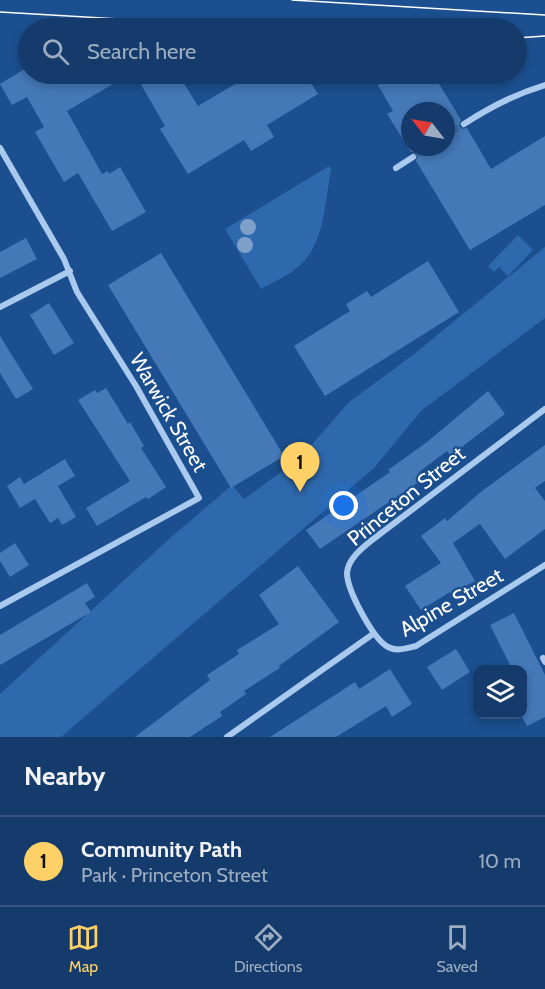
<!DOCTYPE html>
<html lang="en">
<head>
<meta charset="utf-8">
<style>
	body { margin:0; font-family:Cabin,sans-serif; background:#1d4271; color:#f1f3f6 }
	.controls { position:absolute; right:18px; bottom:18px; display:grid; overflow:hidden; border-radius:12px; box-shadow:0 3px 9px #0003 }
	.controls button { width:54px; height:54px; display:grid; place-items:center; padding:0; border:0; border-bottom:2px solid #33557e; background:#143b6b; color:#f1f3f6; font:30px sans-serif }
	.compass { position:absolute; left:401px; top:102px; width:54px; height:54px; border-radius:50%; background:#143b6b; box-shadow:0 3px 9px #0003; rotate:301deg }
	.you { position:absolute; left:344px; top:506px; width:21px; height:21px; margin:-15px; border:4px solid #fff; border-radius:50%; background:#1a73e8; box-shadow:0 0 0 9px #1a73e833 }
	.badge { display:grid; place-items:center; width:39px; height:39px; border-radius:50%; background:#ffd166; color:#111; font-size:20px; font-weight:700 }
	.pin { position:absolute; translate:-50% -50px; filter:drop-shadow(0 2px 3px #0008) }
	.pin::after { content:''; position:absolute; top:32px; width:21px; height:18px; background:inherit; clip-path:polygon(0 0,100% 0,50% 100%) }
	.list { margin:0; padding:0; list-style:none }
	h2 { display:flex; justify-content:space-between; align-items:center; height:78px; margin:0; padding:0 24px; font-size:26px }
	h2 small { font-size:20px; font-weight:400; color:#9dadc1 }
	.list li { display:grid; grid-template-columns:39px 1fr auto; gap:18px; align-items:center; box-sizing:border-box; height:90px; padding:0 24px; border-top:2px solid #33557e }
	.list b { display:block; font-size:22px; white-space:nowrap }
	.list p { margin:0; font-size:20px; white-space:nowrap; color:#9dadc1 }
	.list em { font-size:20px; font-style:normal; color:#9dadc1 }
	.icon { flex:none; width:33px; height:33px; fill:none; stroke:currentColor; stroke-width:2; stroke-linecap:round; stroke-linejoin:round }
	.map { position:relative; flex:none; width:545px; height:737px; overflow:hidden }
	.search { position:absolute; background:#143b6b; box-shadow:0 3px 9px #0003; left:18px; right:18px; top:18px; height:66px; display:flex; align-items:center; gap:15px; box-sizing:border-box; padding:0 21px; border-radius:33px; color:#9dadc1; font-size:22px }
	.sheet { height:168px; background:#143b6b }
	nav { display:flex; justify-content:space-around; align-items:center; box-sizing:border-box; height:84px; border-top:2px solid #33557e; background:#143b6b; font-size:16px; color:#9dadc1 }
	nav a { display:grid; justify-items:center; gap:3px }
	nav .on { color:#ffd166 }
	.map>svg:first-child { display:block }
</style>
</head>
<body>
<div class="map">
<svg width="545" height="737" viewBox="0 0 545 737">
	<rect width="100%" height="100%" fill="#1b4f8f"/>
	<path fill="#2e69ad" d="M329,166L331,169C325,201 325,245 298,267C288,276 273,282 261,289L225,229Z
		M518,235L533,250L508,276L499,267L494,272L488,266Z
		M545,247V318L421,411L374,468L61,737H0V694L169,539L232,485L244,499L300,458L348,403L414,354Z"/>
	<path fill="#4478b7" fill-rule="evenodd" d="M28,67V74H130L67,111L102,174L108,171L109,174L120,167L146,212L112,231L78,173L64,182L35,132L44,127L27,97L12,105L0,84Z
		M135,74H178L198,106L252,74H305L318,94L267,125L274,137L251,151L244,140L188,174L160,129L165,126Z
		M397,74H426L433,85L438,82L461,120L459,126L462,129L467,128L491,169L545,136V205L470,250L416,161L418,155L415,152H411L387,114L393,111L378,85ZM410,111H446V147H410Z
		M26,238L37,259L0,278V252Z
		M161,253L284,456L231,488L108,285Z
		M428,261L459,312L325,396L294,346L350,311L346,304L367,291L371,297Z
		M49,303L74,343L54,355L30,315Z
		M0,336L33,389L16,399L0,373Z
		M106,388L128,424L130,422L144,446L141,448L166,487L148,499L146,497L97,526L86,508L130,481L78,400L95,390L97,393Z
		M488,391L505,414L450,456L447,451L419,472L423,479L320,549L306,530L390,472L388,470L427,442Z
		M545,445V481L535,488L545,501V529L505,559L480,524L477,526L453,543L475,581L451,594L450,592L421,610L405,586L441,563L421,536L445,518L447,521L482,491Z
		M65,459L75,476L58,486L76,517L62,525L58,518L50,523L35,499L20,508L7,486L20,477L24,484Z
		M15,543L29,565L10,577L0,561V553Z
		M298,566L339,622L279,666L280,668L244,691L246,694L220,712L222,716L190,737H135L210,680L207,675L239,654L237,650L279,624L259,595Z
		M87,583L95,597L85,603L91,612L0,665V635Z
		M514,613L545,675V717L527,726L522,717V669H512L490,625Z
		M456,649L470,672L442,690L427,667Z
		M390,669L412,704L392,717L386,706L336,737H270L355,682L359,689Z"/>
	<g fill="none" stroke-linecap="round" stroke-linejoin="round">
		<path stroke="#3d69a0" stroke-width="6" stroke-dasharray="6 3" stroke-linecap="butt" d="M446,136L464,124
			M413,157L429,147"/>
		<path stroke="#a9c9ee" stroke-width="6" d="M464,124C490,107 515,94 545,85
			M0,148L64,259L77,292L136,386L199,498L0,606
			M396,168L413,157
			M0,307L70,271
			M545,409L372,540C362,548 348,559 347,573C347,590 373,639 388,647C397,652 407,648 416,646L545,565
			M543,658L545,662
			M227,737L373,634"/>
		<path stroke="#fff" stroke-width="1.5" d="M292,0L545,15
			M0,12L272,28
			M516,38L545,36"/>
	</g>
	<g fill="#7ea0ca">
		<circle cx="248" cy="227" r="8"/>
		<circle cx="245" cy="245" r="8"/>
	</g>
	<g text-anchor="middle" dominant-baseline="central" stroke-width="4.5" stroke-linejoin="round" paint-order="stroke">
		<g font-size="21" fill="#fff" stroke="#1b4f8f">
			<text transform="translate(169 412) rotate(60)">Warwick Street</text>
			<text transform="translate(406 496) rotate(-39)">Princeton Street</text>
			<text transform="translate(451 602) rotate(-30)">Alpine Street</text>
		</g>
	</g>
</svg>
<div class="controls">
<button><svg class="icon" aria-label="layers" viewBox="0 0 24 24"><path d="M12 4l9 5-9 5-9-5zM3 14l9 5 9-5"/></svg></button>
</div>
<svg class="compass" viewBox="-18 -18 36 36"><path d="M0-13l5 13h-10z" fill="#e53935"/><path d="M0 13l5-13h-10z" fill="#9dadc1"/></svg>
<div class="you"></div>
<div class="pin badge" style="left:300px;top:492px">1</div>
<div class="search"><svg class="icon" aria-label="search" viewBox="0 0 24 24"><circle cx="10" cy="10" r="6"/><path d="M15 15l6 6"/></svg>Search here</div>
</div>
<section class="sheet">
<h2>Nearby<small></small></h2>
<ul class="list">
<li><span class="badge">1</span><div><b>Community Path</b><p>Park · Princeton Street</p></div><em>10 m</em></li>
</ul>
</section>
<nav>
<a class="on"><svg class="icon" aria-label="map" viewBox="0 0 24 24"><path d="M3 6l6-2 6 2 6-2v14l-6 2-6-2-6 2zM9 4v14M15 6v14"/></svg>Map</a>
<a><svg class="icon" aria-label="directions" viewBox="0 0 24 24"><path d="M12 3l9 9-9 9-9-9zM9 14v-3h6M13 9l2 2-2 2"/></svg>Directions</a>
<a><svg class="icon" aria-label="saved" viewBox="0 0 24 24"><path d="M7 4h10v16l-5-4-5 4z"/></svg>Saved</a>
</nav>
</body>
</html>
